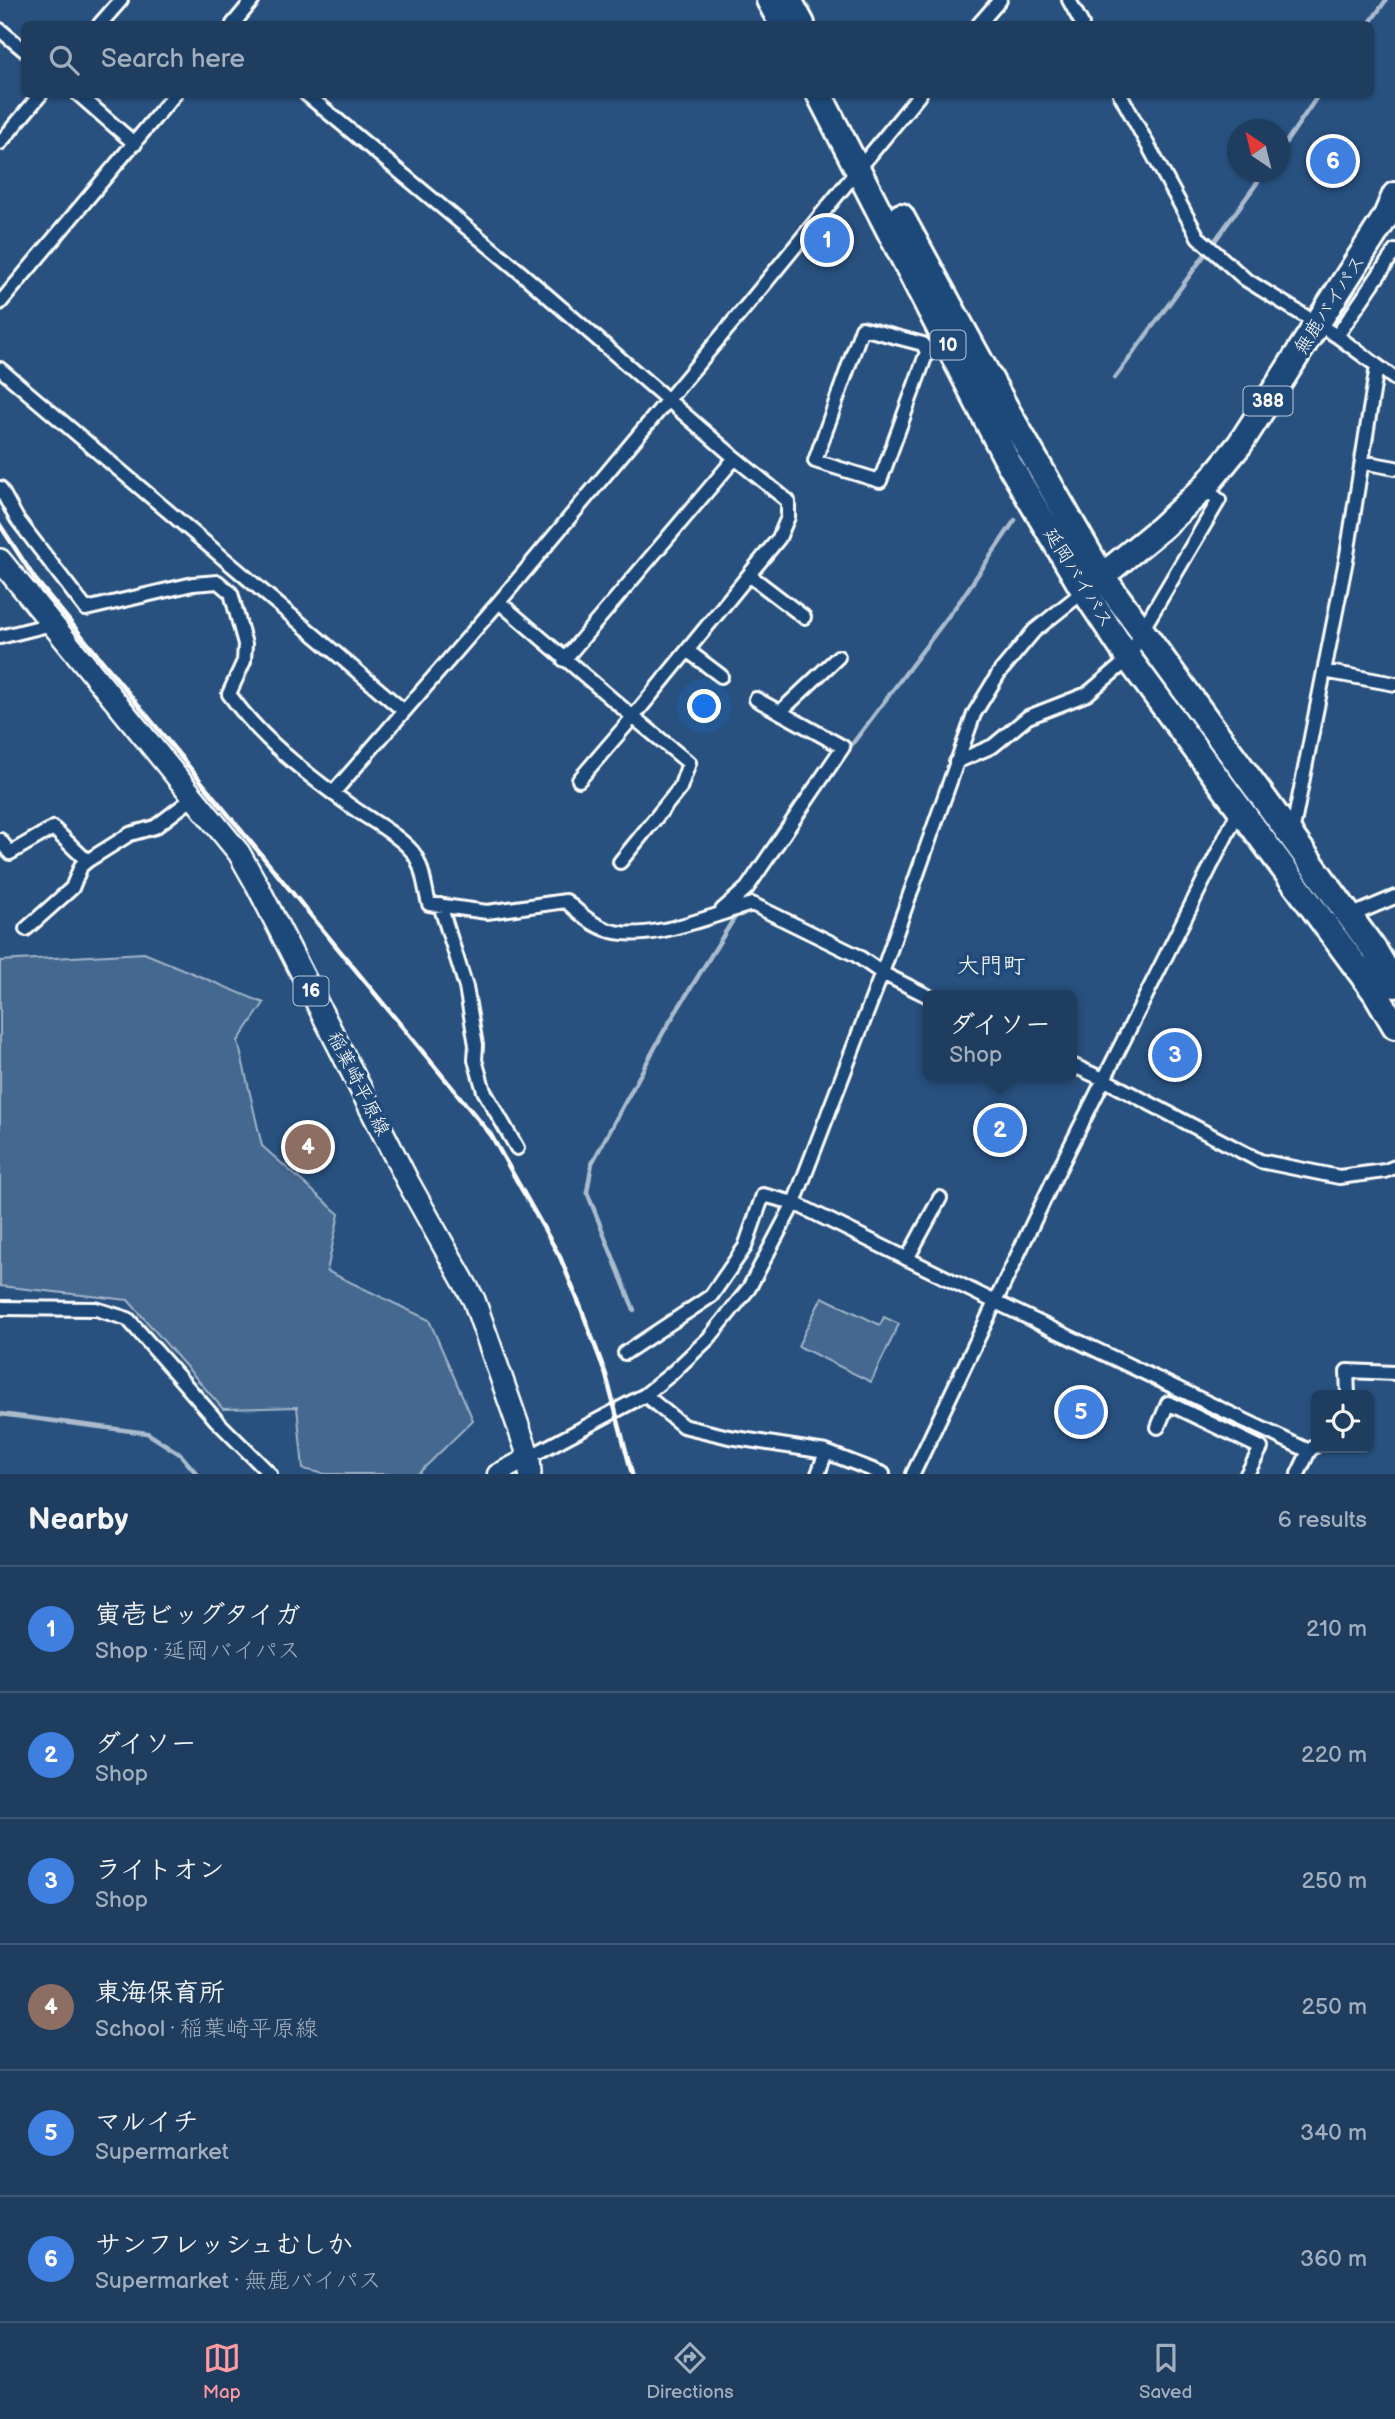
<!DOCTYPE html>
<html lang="en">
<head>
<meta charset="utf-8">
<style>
	body { margin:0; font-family:"Balsamiq Sans","Klee One",sans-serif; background:#264465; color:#f1f3f6 }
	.controls { position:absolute; right:21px; bottom:21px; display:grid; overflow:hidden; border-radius:10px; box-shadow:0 2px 5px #0004 }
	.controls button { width:63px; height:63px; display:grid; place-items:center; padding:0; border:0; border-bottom:2px solid #3c5674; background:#1e3d5f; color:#f1f3f6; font:35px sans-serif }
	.compass { position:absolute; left:1227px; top:119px; width:63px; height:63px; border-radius:50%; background:#1e3d5f; box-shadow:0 2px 5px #0004; rotate:325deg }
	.you { position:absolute; left:705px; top:707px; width:24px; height:24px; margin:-18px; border:5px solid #fff; border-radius:50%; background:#1a73e8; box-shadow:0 0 0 10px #1a73e833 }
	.badge { display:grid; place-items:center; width:46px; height:46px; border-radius:50%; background:#ff9aa2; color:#fff; font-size:23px; font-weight:700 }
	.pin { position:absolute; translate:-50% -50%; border:4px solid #fff; box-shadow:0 2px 7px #0006 }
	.popup { position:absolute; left:923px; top:990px; width:154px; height:91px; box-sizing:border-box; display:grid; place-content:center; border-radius:10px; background:#1e3d5f; filter:drop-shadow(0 2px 5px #0005); font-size:23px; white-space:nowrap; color:#a1aebd }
	.popup b { font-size:26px; color:#f1f3f6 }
	.popup::after { content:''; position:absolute; left:50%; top:100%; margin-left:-14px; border:14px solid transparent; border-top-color:#1e3d5f }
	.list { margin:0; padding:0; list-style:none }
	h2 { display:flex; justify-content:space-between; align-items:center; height:91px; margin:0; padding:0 28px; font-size:30px }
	h2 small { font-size:23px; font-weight:400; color:#a1aebd }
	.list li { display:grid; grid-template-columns:46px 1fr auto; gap:21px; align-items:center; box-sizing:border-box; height:126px; padding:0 28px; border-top:2px solid #3c5674 }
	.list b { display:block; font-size:26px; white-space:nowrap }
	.list p { margin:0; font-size:23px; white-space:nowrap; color:#a1aebd }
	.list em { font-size:23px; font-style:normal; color:#a1aebd }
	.icon { flex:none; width:38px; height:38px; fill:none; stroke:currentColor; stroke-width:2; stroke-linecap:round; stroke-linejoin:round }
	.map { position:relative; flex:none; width:1395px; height:1474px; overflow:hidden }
	.search { position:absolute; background:#1e3d5f; box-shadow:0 2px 5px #0004; left:21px; right:21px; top:21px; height:77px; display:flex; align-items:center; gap:18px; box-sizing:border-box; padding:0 24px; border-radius:10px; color:#a1aebd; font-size:26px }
	.sheet { height:847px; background:#1e3d5f }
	nav { display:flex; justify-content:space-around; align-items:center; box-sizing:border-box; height:98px; border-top:2px solid #3c5674; background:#1e3d5f; font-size:19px; color:#a1aebd }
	nav a { display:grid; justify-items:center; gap:4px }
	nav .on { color:#ff9aa2 }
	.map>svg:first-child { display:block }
</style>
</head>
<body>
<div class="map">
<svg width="1395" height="1474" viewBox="0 0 1395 1474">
	<rect width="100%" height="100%" fill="#28517f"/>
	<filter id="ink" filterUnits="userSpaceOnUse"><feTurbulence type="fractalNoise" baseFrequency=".0143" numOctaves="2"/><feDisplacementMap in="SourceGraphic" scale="14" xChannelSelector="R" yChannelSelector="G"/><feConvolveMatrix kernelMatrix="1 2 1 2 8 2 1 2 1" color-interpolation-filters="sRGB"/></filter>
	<g filter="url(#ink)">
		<path fill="#446890" stroke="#a2b4c8" stroke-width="2" d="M144,953L264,1003L238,1041L262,1146L339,1214L327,1271L429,1320L473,1420L418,1474H325L303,1469L297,1407L223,1409L128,1300L0,1286V961Z
			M822,1297L880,1325L884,1317L899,1324L871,1382L798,1346Z"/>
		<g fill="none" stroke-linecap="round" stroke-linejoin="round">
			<path stroke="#aabbcd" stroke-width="4.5" d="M1369,24L1386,0
				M1280,151L1319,94
				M1115,378L1265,172
				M847,751L962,598L1015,520
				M634,1310L587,1192L592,1163L664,1031L738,912
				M0,1414L147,1433L180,1454L197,1474"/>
			<g stroke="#fff" stroke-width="18">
				<path id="street" d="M1069,0L1082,24
					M100,24L121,0
					M233,24L253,0
					M979,24L1000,0
					M0,30L24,50
					M78,94L135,144
					M306,94L513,266L735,458L788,501V517L779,538L633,717L689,763L680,788L620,862
					M1120,94L1198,237L1245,279L1337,336L1395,379
					M0,143L41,94
					M0,303L175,94
					M1337,336L1395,251
					M927,352L880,481L815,461L862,328L923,344L927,352L948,345
					M0,369L404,711
					M1362,462L1395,468
					M0,488L17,519L86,609L193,584L218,582L231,593L245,644L244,661L229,694C262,740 306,774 352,807C370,820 394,832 409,848C423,861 424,886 429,904L487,912L566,901C578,912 590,923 605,929C645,945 712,915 752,904L856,955L882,973L928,996
					M749,575L804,617
					M499,602L633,717L579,780
					M0,637L52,624
					M688,651L721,676
					M564,660L735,458
					M1324,671L1395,684
					M780,712L838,657
					M956,762L993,746L1028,717L1087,694L1129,659L1141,632L1219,500L1204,488
					M333,793L499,602L748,304L920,94
					M1292,834L1347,555L1377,366
					M0,840L10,853L53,828L87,861
					M440,905L466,987L476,1045L475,1060L484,1091L517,1148
					M722,910L747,888L843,747L756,699
					M1350,916L1395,897
					M26,929L72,888L81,866L87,861L130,834L155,827L193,798
					M1072,1065L1103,1079L1260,1161L1339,1177L1385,1171L1395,1167
					M907,1259L940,1198
					M0,1308L96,1309L128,1319L217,1421L270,1474
					M625,1353L711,1296L745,1247L763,1195L794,1203L987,1298L1309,1451
					M645,1395L683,1426L729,1437L826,1452L883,1474
					M1348,1395L1347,1371L1395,1373
					M1158,1427L1168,1403L1261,1448L1247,1474
					M529,1457L645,1395L671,1374L709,1338L749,1288L794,1203L882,973L974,714L999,673L1034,631L1084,591
					M818,1474L826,1452
					M913,1474L1052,1183L1240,808
					M1298,1474L1309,1451L1316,1445"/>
			</g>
			<g stroke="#fff" stroke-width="23">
				<path id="secondary" d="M497,1474L529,1457"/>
			</g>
			<g stroke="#fff" stroke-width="26">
				<path id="primary" d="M0,560L239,853L257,885L408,1182L474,1300L529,1457L530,1474"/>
			</g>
			<g stroke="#fff" stroke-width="30">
				<path id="highway" d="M769,0L782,24
					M789,0L802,24
					M819,94L1008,462L1084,591L1129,659L1375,992L1395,1026
					M901,216L1008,412L1102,576L1375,951L1395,985
					M1090,586L1161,528L1204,488L1240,444L1385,218L1395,195"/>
			</g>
			<use href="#street" stroke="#1f4a7a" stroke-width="12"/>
			<use href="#secondary" stroke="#1f4a7a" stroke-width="18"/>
			<use href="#primary" stroke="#1f4a7a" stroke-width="21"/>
			<use href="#highway" stroke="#1f4a7a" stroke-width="24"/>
			<path stroke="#fff" stroke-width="4.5" d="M0,525L35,579L491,1135L560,1257L581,1308L606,1375L632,1474"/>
		</g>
	</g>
	<g text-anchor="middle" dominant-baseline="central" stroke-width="7" stroke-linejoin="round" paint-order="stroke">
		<g fill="#1f4a7a" stroke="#bcc9d7" stroke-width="2">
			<rect x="930.5" y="330.5" width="35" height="29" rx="5"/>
			<rect x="1243.5" y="386.5" width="49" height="29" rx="5"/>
			<rect x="293.5" y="976.5" width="35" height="29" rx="5"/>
		</g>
		<g font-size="18" font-weight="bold" fill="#fff">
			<text x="948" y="345">10</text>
			<text x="1268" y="401">388</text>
			<text x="311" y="991">16</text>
		</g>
		<g font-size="19" fill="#fff" stroke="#1f4a7a">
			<text transform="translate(1330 305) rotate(-57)">無鹿バイパス</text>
			<text transform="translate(1078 578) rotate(58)">延岡バイパス</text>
			<text transform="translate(358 1084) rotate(63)">稲葉崎平原線</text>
		</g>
		<g font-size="23" fill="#fff" stroke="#1f4a7a">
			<text x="991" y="966">大門町</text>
		</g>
	</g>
</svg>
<div class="controls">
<button><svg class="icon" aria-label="locate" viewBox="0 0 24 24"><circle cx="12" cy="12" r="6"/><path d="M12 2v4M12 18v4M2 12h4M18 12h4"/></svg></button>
</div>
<svg class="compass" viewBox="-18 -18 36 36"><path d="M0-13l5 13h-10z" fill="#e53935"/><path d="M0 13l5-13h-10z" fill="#a1aebd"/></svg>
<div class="you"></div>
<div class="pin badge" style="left:827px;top:240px;background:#3f7fe0">1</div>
<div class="pin badge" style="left:1000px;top:1130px;background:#3f7fe0">2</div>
<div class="popup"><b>ダイソー</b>Shop</div>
<div class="pin badge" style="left:1175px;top:1055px;background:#3f7fe0">3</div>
<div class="pin badge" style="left:308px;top:1147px;background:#8d6e63">4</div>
<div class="pin badge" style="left:1081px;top:1412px;background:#3f7fe0">5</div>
<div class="pin badge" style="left:1333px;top:161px;background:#3f7fe0">6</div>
<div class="search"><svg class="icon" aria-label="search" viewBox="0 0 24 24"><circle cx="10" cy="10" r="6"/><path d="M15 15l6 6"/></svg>Search here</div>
</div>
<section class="sheet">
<h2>Nearby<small>6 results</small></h2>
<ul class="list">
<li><span class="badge" style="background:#3f7fe0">1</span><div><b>寅壱ビッグタイガ</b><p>Shop · 延岡バイパス</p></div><em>210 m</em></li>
<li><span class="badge" style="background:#3f7fe0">2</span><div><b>ダイソー</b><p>Shop</p></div><em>220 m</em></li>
<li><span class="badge" style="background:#3f7fe0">3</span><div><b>ライトオン</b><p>Shop</p></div><em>250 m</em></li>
<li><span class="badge" style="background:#8d6e63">4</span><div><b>東海保育所</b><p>School · 稲葉崎平原線</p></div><em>250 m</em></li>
<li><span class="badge" style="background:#3f7fe0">5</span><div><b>マルイチ</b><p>Supermarket</p></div><em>340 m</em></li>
<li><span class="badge" style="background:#3f7fe0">6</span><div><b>サンフレッシュむしか</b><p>Supermarket · 無鹿バイパス</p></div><em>360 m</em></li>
</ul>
</section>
<nav>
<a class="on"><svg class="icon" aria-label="map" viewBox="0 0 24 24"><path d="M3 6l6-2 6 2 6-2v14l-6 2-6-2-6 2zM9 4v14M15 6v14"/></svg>Map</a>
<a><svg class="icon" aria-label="directions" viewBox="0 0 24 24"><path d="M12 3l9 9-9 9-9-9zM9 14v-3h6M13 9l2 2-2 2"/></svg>Directions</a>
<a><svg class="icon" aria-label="saved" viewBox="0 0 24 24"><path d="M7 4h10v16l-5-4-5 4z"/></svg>Saved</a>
</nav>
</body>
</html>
